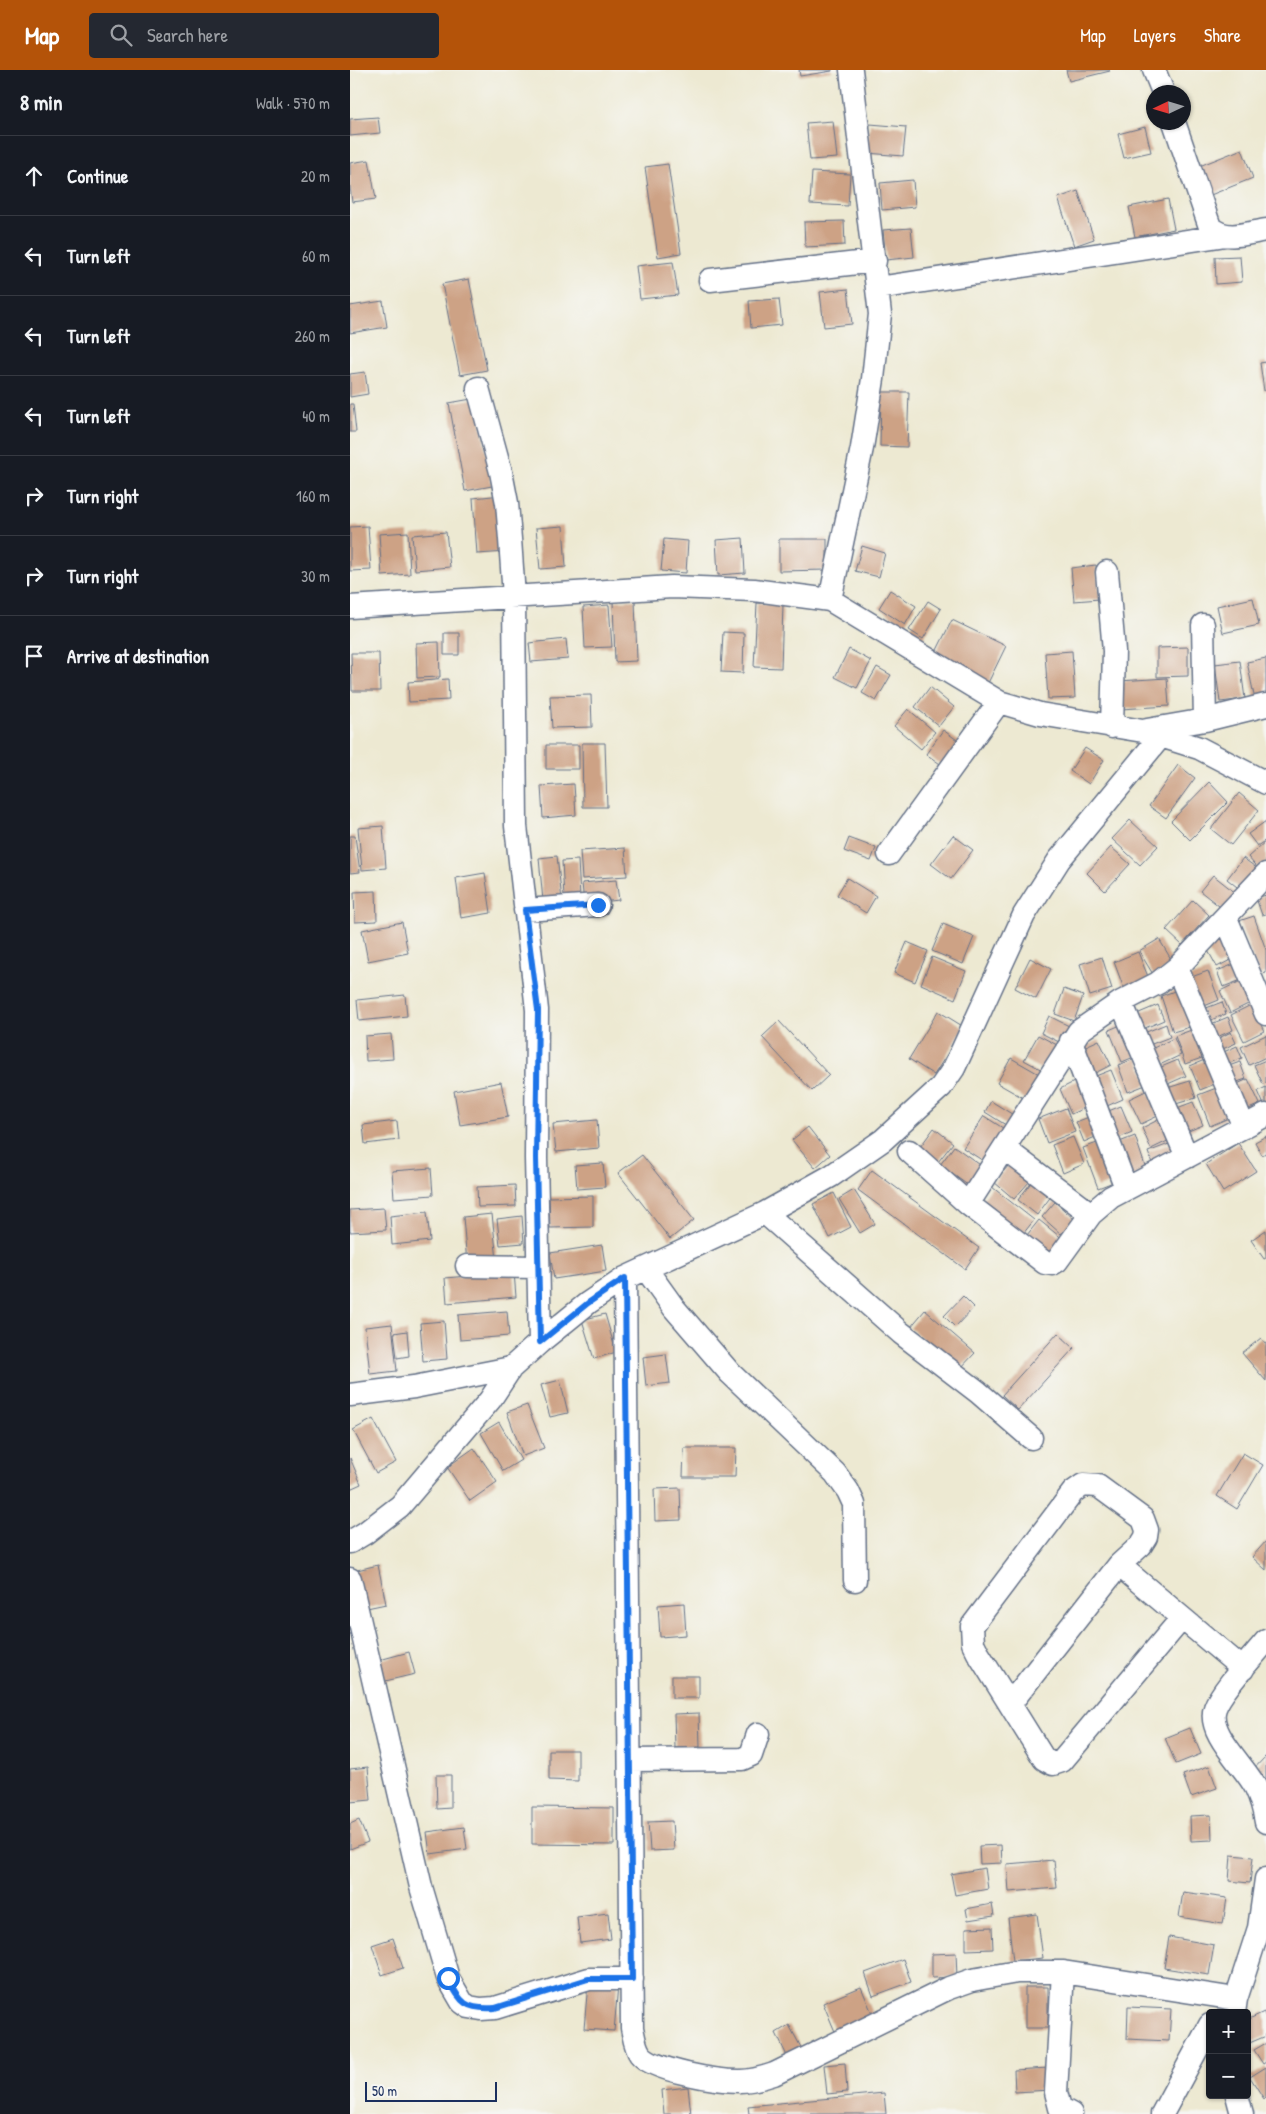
<!DOCTYPE html>
<html lang="en">
<head>
<meta charset="utf-8">
<style>
	body { margin:0; font-family:"Patrick Hand",sans-serif; background:#242831; color:#f1f3f6 }
	.controls { position:absolute; right:15px; bottom:15px; display:grid; overflow:hidden; border-radius:5px; box-shadow:0 1px 4px #0004 }
	.controls button { width:45px; height:45px; display:grid; place-items:center; padding:0; border:0; border-bottom:1px solid #363941; background:#171b24; color:#f1f3f6; font:25px sans-serif }
	.compass { position:absolute; left:796px; top:15px; width:45px; height:45px; border-radius:50%; background:#171b24; box-shadow:0 1px 4px #0004; rotate:266deg }
	.scale { position:absolute; left:15px; bottom:12px; width:132px; box-sizing:border-box; padding-left:5px; border:2px solid #1b2f5e; border-top:0; font-size:14px; line-height:18px; white-space:nowrap; color:#1b2f5e; -webkit-text-stroke:4px #f6f6f2; paint-order:stroke }
	.stop { position:absolute; width:15px; height:15px; margin:-11px; border:4px solid #1a73e8; border-radius:50%; background:#fff }
	.stop.end { background:#1a73e8; border-color:#fff; box-shadow:0 1px 5px #0008 }
	.list { margin:0; padding:0; list-style:none }
	h2 { display:flex; justify-content:space-between; align-items:center; height:65px; margin:0; padding:0 20px; font-size:21px }
	h2 small { font-size:16px; font-weight:400; color:#9ea1a6 }
	.list li { display:grid; grid-template-columns:32px 1fr auto; gap:15px; align-items:center; box-sizing:border-box; height:80px; padding:0 20px; border-top:1px solid #363941 }
	.list b { display:block; font-size:19px; white-space:nowrap }
	.list em { font-size:16px; font-style:normal; color:#9ea1a6 }
	.icon { flex:none; width:28px; height:28px; fill:none; stroke:currentColor; stroke-width:2; stroke-linecap:round; stroke-linejoin:round }
	.map { position:relative; flex:none; width:916px; height:2044px; overflow:hidden }
	header { display:flex; align-items:center; gap:30px; box-sizing:border-box; height:70px; padding:0 25px; background:#b45309; color:#fff }
	header strong { font-size:24px }
	nav { display:flex; gap:28px; margin-inline-start:auto; font-size:18px }
	.search { width:350px; height:45px; background:#242831; display:flex; align-items:center; gap:12px; box-sizing:border-box; padding:0 18px; border-radius:5px; color:#9ea1a6; font-size:19px }
	main { display:flex }
	aside { flex:1; background:#171b24 }
	.map>svg:first-child { display:block }
</style>
</head>
<body>
<header>
<strong>Map</strong>
<div class="search"><svg class="icon" aria-label="search" viewBox="0 0 24 24"><circle cx="10" cy="10" r="6"/><path d="M15 15l6 6"/></svg>Search here</div>
<nav><a>Map</a><a>Layers</a><a>Share</a></nav>
</header>
<main>
<aside>
<h2>8 min<small>Walk · 570 m</small></h2>
<ul class="list">
<li><svg class="icon" aria-label="ahead" viewBox="0 0 24 24"><path d="M12 20V5M6 11l6-6 6 6"/></svg><div><b>Continue</b></div><em>20 m</em></li>
<li><svg class="icon" aria-label="left" viewBox="0 0 24 24"><path d="M17 20v-9H6M10 6l-5 5 5 5"/></svg><div><b>Turn left</b></div><em>60 m</em></li>
<li><svg class="icon" aria-label="left" viewBox="0 0 24 24"><path d="M17 20v-9H6M10 6l-5 5 5 5"/></svg><div><b>Turn left</b></div><em>260 m</em></li>
<li><svg class="icon" aria-label="left" viewBox="0 0 24 24"><path d="M17 20v-9H6M10 6l-5 5 5 5"/></svg><div><b>Turn left</b></div><em>40 m</em></li>
<li><svg class="icon" aria-label="right" viewBox="0 0 24 24"><path d="M7 20v-9h11M14 6l5 5-5 5"/></svg><div><b>Turn right</b></div><em>160 m</em></li>
<li><svg class="icon" aria-label="right" viewBox="0 0 24 24"><path d="M7 20v-9h11M14 6l5 5-5 5"/></svg><div><b>Turn right</b></div><em>30 m</em></li>
<li><svg class="icon" aria-label="arrive" viewBox="0 0 24 24"><path d="M6 21V4h12l-3 4 3 4H6"/></svg><div><b>Arrive at destination</b></div></li>
</ul>
</aside>
<div class="map">
<svg width="916" height="2044" viewBox="0 0 916 2044">
	<rect width="100%" height="100%" fill="#f6f6f2"/>
	<filter id="ink" filterUnits="userSpaceOnUse"><feTurbulence type="fractalNoise" baseFrequency=".02" numOctaves="2"/><feDisplacementMap in="SourceGraphic" scale="10" xChannelSelector="R" yChannelSelector="G"/><feConvolveMatrix kernelMatrix="1 2 1 2 8 2 1 2 1" color-interpolation-filters="sRGB"/></filter>
	<filter id="wash" filterUnits="userSpaceOnUse"><feTurbulence type="fractalNoise" baseFrequency=".0096" numOctaves="4" result="noise"/><feDisplacementMap in="SourceGraphic" scale="20" xChannelSelector="R" yChannelSelector="G"/><feGaussianBlur stdDeviation="1.12" result="paint"/><feColorMatrix in="noise" values="0 0 0 0 0 0 0 0 0 0 0 0 0 0 0 0 0 1.4 0 .05"/><feComposite in="paint" operator="in"/></filter>
	<g filter="url(#wash)">
		<rect width="100%" height="100%" fill="#ede9d2"/>
		<g id="blocks">
			<path fill="#cda285" d="M449,0H482V1L450,6Z
				M716,0H759L760,1L719,11Z
				M28,47L30,63L0,66V49Z
				M483,51L487,88L460,90L456,53Z
				M520,54L556,57L553,86L517,83Z
				M795,57L801,82L774,88L768,64Z
				M892,79L903,108L858,126L847,97Z
				M19,90L26,129L2,132L0,117V93Z
				M318,94L331,183L308,187L295,97Z
				M462,102L500,104L498,136L460,134Z
				M563,110L565,137L532,140L530,113Z
				M728,121L744,169L724,176L708,128Z
				M818,129L824,159L785,167L779,137Z
				M494,151L495,175L455,177L454,152Z
				M561,158L564,187L536,190L533,160Z
				M890,186L892,212L866,214L865,187Z
				M323,192L328,225L290,229L286,196Z
				M119,209L137,300L110,305L92,214Z
				M498,219L502,254L474,257L470,222Z
				M429,229L432,255L401,258L399,231Z
				M33,231L37,257L0,263V236Z
				M916,292V321H914L910,293Z
				M15,302L18,324L0,327V304Z
				M531,322H559L557,377L530,376Z
				M127,328L142,416L115,421L99,333Z
				M0,334H3L6,362H0Z
				M152,425L157,482L127,484L123,428Z
				M18,456L21,500L0,501V457Z
				M213,456L216,497L190,499L186,458Z
				M58,462L60,504L32,506L29,464Z
				M96,462L100,497L65,500L62,465Z
				M393,468L395,503L368,505L366,470Z
				M314,469L338,471L336,503L311,501Z
				M429,469H477V500L429,501Z
				M512,476L535,483L529,507L505,501Z
				M746,495L750,529L724,531L721,498Z
				M540,520L566,536L555,555L529,538Z
				M903,528L909,555L873,563L867,536Z
				M285,530L287,591L265,592L263,531Z
				M578,531L591,539L573,569L559,560Z
				M407,533L433,534L431,598L404,597Z
				M259,535L262,577L235,578L233,537Z
				M602,550L656,576L638,613L584,586Z
				M373,562L394,563L393,603L371,602Z
				M94,563H109V585H94Z
				M216,569L218,589L181,592L179,573Z
				M89,572L90,607L67,608L66,573Z
				M838,577V606L807,607V578Z
				M499,579L521,591L507,618L485,607Z
				M722,581L725,628L698,629L695,583Z
				M1,583H29L30,621H2Z
				M916,588V633L906,635L897,592Z
				M890,591L895,629L870,632L865,594Z
				M527,597L541,605L526,631L512,623Z
				M817,608L819,636L771,639L769,611Z
				M98,609L99,630L59,632L58,612Z
				M580,617L604,637L589,656L565,637Z
				M241,625L242,657L202,658L200,626Z
				M558,639L585,662L571,679L544,656Z
				M593,660L610,672L593,696L576,684Z
				M232,673H255L257,737H233Z
				M196,675H229V699H196Z
				M735,678L754,690L739,714L720,701Z
				M828,695L845,708L816,748L799,736Z
				M859,712L878,732L840,770L821,751Z
				M224,714L226,745L193,748L191,716Z
				M889,723L909,740L881,775L861,759Z
				M780,750L808,776L790,795L762,769Z
				M916,751V770L907,776L898,764Z
				M33,756L36,798L12,800L8,758Z
				M603,765L623,780L601,809L581,794Z
				M0,766H5L10,802L0,803Z
				M499,768L526,778L521,791L494,781Z
				M916,771V795L910,801L898,787Z
				M761,777L780,794L755,821L737,803Z
				M275,778L277,806L232,809L230,781Z
				M207,786L212,830L193,831L189,788Z
				M893,788L908,799L892,821L877,809Z
				M228,790L230,827L214,828L212,791Z
				M135,803L141,843L111,848L106,808Z
				M863,805L887,824L874,840L850,821Z
				M497,808L526,826L516,843L487,825Z
				M266,810L269,830L234,834L232,813Z
				M26,821L27,851L5,852L4,822Z
				M916,825V844L912,845L906,828Z
				M843,830L859,845L832,875L816,860Z
				M904,846L916,880V903L909,905L889,851Z
				M52,852L58,883L18,891L12,860Z
				M593,854L624,867L613,894L582,881Z
				M875,867L886,887L867,897L856,877Z
				M809,869L824,894L804,906L789,881Z
				M557,872L578,881L565,912L544,903Z
				M788,882L801,914L776,924L764,892Z
				M582,887L616,901L605,929L571,914Z
				M752,887L762,919L740,926L730,894Z
				M680,888L701,899L686,929L665,918Z
				M887,893L894,909L873,917L867,901Z
				M858,901L869,930L847,939L836,909Z
				M891,911L900,933L880,943L870,921Z
				M714,919L733,926L724,951L705,944Z
				M830,919L843,956L823,962L811,926Z
				M55,925L57,946L9,951L7,930Z
				M872,932L876,944L856,952L851,940Z
				M808,935L814,950L788,961L782,946Z
				M901,935L914,961L894,971L881,945Z
				M588,941L614,957L584,1005L559,989Z
				M699,946L721,957L713,974L691,963Z
				M878,947L883,960L860,970L854,957Z
				M429,951L479,1005L462,1021L412,967Z
				M773,954L786,986L772,992L759,960Z
				M816,954L820,967L794,977L789,965Z
				M847,958L857,986L835,994L825,966Z
				M881,962L886,973L866,982L861,972Z
				M41,964L43,989L16,991L15,966Z
				M688,965L707,975L694,1001L674,990Z
				M916,965V987L899,995L891,977Z
				M824,968L831,985L803,998L795,982Z
				M749,970L761,995L739,1006L727,980Z
				M887,976L892,988L872,996L867,985Z
				M661,988L696,1008L682,1033L647,1013Z
				M788,988L798,1014L778,1022L768,995Z
				M857,989L867,1013L850,1020L840,996Z
				M828,990L836,1006L811,1017L804,1000Z
				M916,990V1013L913,1014L904,995Z
				M890,992L896,1009L881,1014L876,997Z
				M761,1000L773,1029L750,1039L738,1009Z
				M730,1009L741,1035L721,1044L710,1019Z
				M898,1009L910,1034L892,1042L881,1017Z
				M840,1011L846,1028L819,1036L814,1019Z
				M151,1012L158,1047L110,1055L104,1021Z
				M869,1017L881,1047L860,1056L848,1025Z
				M916,1017V1034L914,1035L908,1021Z
				M798,1020L810,1045L791,1054L779,1029Z
				M641,1031L665,1046L659,1057L635,1042Z
				M843,1032L853,1055L836,1062L827,1038Z
				M771,1036L782,1062L762,1071L751,1044Z
				M716,1038L725,1062L697,1073L688,1049Z
				M744,1045L752,1064L734,1072L726,1052Z
				M634,1046L656,1060L635,1092L613,1078Z
				M814,1047L824,1068L801,1079L792,1058Z
				M247,1050L249,1078L206,1082L203,1054Z
				M47,1051L49,1070L15,1074L13,1055Z
				M458,1057L480,1085L465,1098L442,1070Z
				M584,1058L603,1073L588,1092L570,1077Z
				M785,1066L797,1102L779,1108L767,1073Z
				M916,1066V1083L912,1085L905,1072Z
				M723,1067L734,1094L713,1103L702,1075Z
				M750,1072L766,1111L748,1118L733,1078Z
				M824,1072L829,1086L803,1096L798,1082Z
				M888,1073L906,1101L873,1122L856,1094Z
				M604,1076L633,1097L619,1116L590,1095Z
				M292,1085L344,1150L320,1169L268,1103Z
				M253,1093L255,1117L227,1119L225,1095Z
				M660,1094L680,1111L664,1129L644,1112Z
				M81,1098L83,1125L44,1128L42,1101Z
				M522,1100L629,1178L615,1199L508,1120Z
				M683,1110L702,1125L687,1145L668,1130Z
				M165,1115L166,1136L128,1137L127,1117Z
				M642,1117L684,1150L669,1169L627,1137Z
				M504,1120L525,1154L510,1163L489,1129Z
				M484,1123L501,1157L480,1168L463,1134Z
				M243,1126V1157L200,1158L199,1127Z
				M705,1132L724,1149L711,1164L692,1147Z
				M34,1138L36,1160L0,1162V1140Z
				M77,1142L80,1171L42,1175L40,1146Z
				M142,1144L147,1190L117,1193L113,1147Z
				M172,1146L174,1173L150,1175L147,1149Z
				M689,1150L714,1170L699,1190L673,1170Z
				M916,1160V1188L914,1189L901,1170Z
				M252,1175L256,1201L204,1209L200,1183Z
				M164,1202L166,1227L97,1233L95,1208Z
				M613,1226L624,1237L605,1257L594,1246Z
				M575,1240L625,1283L609,1300L560,1258Z
				M157,1241L159,1266L110,1270L108,1245Z
				M255,1244L266,1282L244,1289L232,1250Z
				M94,1251L97,1289L73,1291L70,1253Z
				M42,1254L47,1301L20,1304L15,1257Z
				M57,1261L59,1286L47,1288L44,1263Z
				M708,1263L724,1278L668,1340L652,1325Z
				M911,1268L916,1274V1311L892,1283Z
				M316,1284L320,1313L296,1316L293,1287Z
				M210,1310L218,1343L200,1347L191,1315Z
				M177,1335L194,1378L173,1386L157,1342Z
				M23,1349L46,1392L26,1403L3,1360Z
				M149,1352L171,1390L153,1401L131,1363Z
				M124,1378L147,1412L120,1431L97,1397Z
				M334,1378H386L385,1407H333Z
				M893,1383L913,1395L887,1439L867,1426Z
				M0,1388L11,1414L0,1419Z
				M330,1418L331,1450L305,1451L304,1419Z
				M916,1471V1500L902,1487Z
				M28,1495L36,1534L12,1539L3,1501Z
				M334,1533L336,1565L310,1567L308,1535Z
				M59,1582L65,1604L27,1613L22,1592Z
				M322,1606H349V1628H322Z
				M349,1643L350,1677L325,1678L324,1644Z
				M840,1658L851,1684L826,1694L815,1668Z
				M199,1680H228V1711L199,1710Z
				M916,1686V1720L899,1704Z
				M859,1696L867,1718L841,1727L833,1705Z
				M18,1697L21,1730L0,1732V1699Z
				M86,1705H101V1738L87,1739Z
				M182,1737L264,1738V1775L182,1774Z
				M861,1745L862,1770L841,1771L840,1746Z
				M9,1750L18,1772L0,1779V1754Z
				M322,1751L324,1780L300,1781L298,1752Z
				M114,1757L117,1779L80,1784L77,1762Z
				M651,1775L652,1793L630,1794L629,1776Z
				M881,1785L903,1787L900,1813L879,1811Z
				M704,1790L707,1818L659,1822L657,1794Z
				M635,1798L638,1819L605,1825L601,1804Z
				M833,1822L877,1828L873,1854L829,1847Z
				M642,1834L644,1846L618,1850L616,1839Z
				M258,1843L261,1869L230,1873L227,1847Z
				M687,1844L693,1888L663,1891L658,1848Z
				M642,1857L643,1879L616,1880V1858Z
				M819,1867L864,1875L859,1905L814,1898Z
				M43,1868L53,1898L32,1905L22,1875Z
				M606,1883L607,1907L582,1908V1884Z
				M553,1889L561,1912L523,1926L515,1903Z
				M238,1913L268,1915L264,1961L234,1959Z
				M511,1917L524,1948L486,1964L473,1933Z
				M675,1917H698V1958H675Z
				M778,1937L821,1939L819,1971L777,1969Z
				M914,1942L916,1948V1966L897,1974V1950Z
				M439,1955L453,1981L438,1988L426,1963Z
				M916,1973V1992L913,1994L904,1980Z
				M495,1993L497,2022L477,2024L474,1995Z
				M916,1997V2027L914,2029L900,2007Z
				M699,1998L700,2020L665,2022L664,2000Z
				M338,2017L341,2044H314L312,2020Z
				M534,2023L536,2044H399L398,2036Z"/>
		</g>
	</g>
	<g filter="url(#ink)">
		<use href="#blocks" fill-opacity="0" stroke="#647087" stroke-width="1"/>
		<g fill="none" stroke-linecap="round" stroke-linejoin="round">
			<g stroke="#647087" stroke-width="25">
				<path id="minor" d="M804,0L813,22
					M824,52L860,157C876,172 898,163 916,160
					M360,210L525,191
					M528,218L876,165
					M757,502L764,581L762,657
					M480,530L512,378L523,309L530,244L501,0
					M0,537L322,517L404,520L480,530L649,632L690,644L793,661L811,666L849,678L916,713
					M853,555L855,650
					M797,660L855,650L916,635
					M539,784L649,632
					M175,840L248,835
					M876,848L916,944
					M827,898L894,1057
					M771,932L837,1087
					M721,971L776,1118
					M655,1079L741,1144
					M559,1081L618,1134L695,1193L702,1194L707,1191L741,1144L761,1127L916,1045
					M618,1134L729,961L771,932L808,913L827,898L916,804
					M415,1143L551,1263L628,1322L681,1368
					M117,1196L188,1197
					M296,1199L324,1238L380,1303L485,1403L498,1421L504,1434L505,1510
					M275,1208L282,1958C284,1967 285,1977 290,1984C303,2001 368,2011 390,2011C402,2011 412,2008 424,2004L599,1918L622,1910L667,1902H713L886,1929
					M190,1272L238,1233L275,1208L415,1143L481,1106L533,1070L591,1017L604,998L616,972L674,845L709,790L811,666
					M0,1325L64,1317L161,1298
					M0,1472L15,1463L50,1436L140,1330L161,1298L190,1272L186,1088L187,940L166,756L164,527L160,469L157,433L151,402L128,318
					M769,1495L893,1599
					M0,1509L71,1817L98,1908L112,1932L119,1937L131,1939L145,1938L239,1909H282
					M916,1571C903,1587 871,1620 865,1638C856,1663 896,1697 906,1718C911,1729 914,1740 916,1752
					M660,1634L769,1495L791,1475L796,1467L797,1460L793,1449L748,1416L733,1415L723,1422L622,1556L623,1573L628,1583L694,1689L703,1694L712,1691L832,1548
					M280,1690L392,1689L401,1685L408,1664
					M713,1902L706,2022L710,2038L721,2044
					M884,1943L886,1929L909,1858L916,1809
					M887,2025L892,2044
					M812,2044L860,1955"/>
			</g>
			<use href="#minor" stroke="#fff" stroke-width="22"/>
		</g>
	</g>
	<g fill="none" stroke-linecap="round" stroke-linejoin="round" filter="url(#ink)">
		<path stroke="#1a73e8" stroke-width="6" d="M98,1908C110,1933 116,1940 145,1938L238,1909H282L275,1208L238,1233L190,1272L186,1088L188,940L175,840L248,835"/>
	</g>
</svg>
<div class="controls">
<button>+</button>
<button>−</button>
</div>
<svg class="compass" viewBox="-18 -18 36 36"><path d="M0-13l5 13h-10z" fill="#e53935"/><path d="M0 13l5-13h-10z" fill="#9ea1a6"/></svg>
<div class="scale">50 m</div>
<div class="stop" style="left:98px;top:1908px"></div>
<div class="stop end" style="left:248px;top:835px"></div>
</div>
</main>
</body>
</html>
